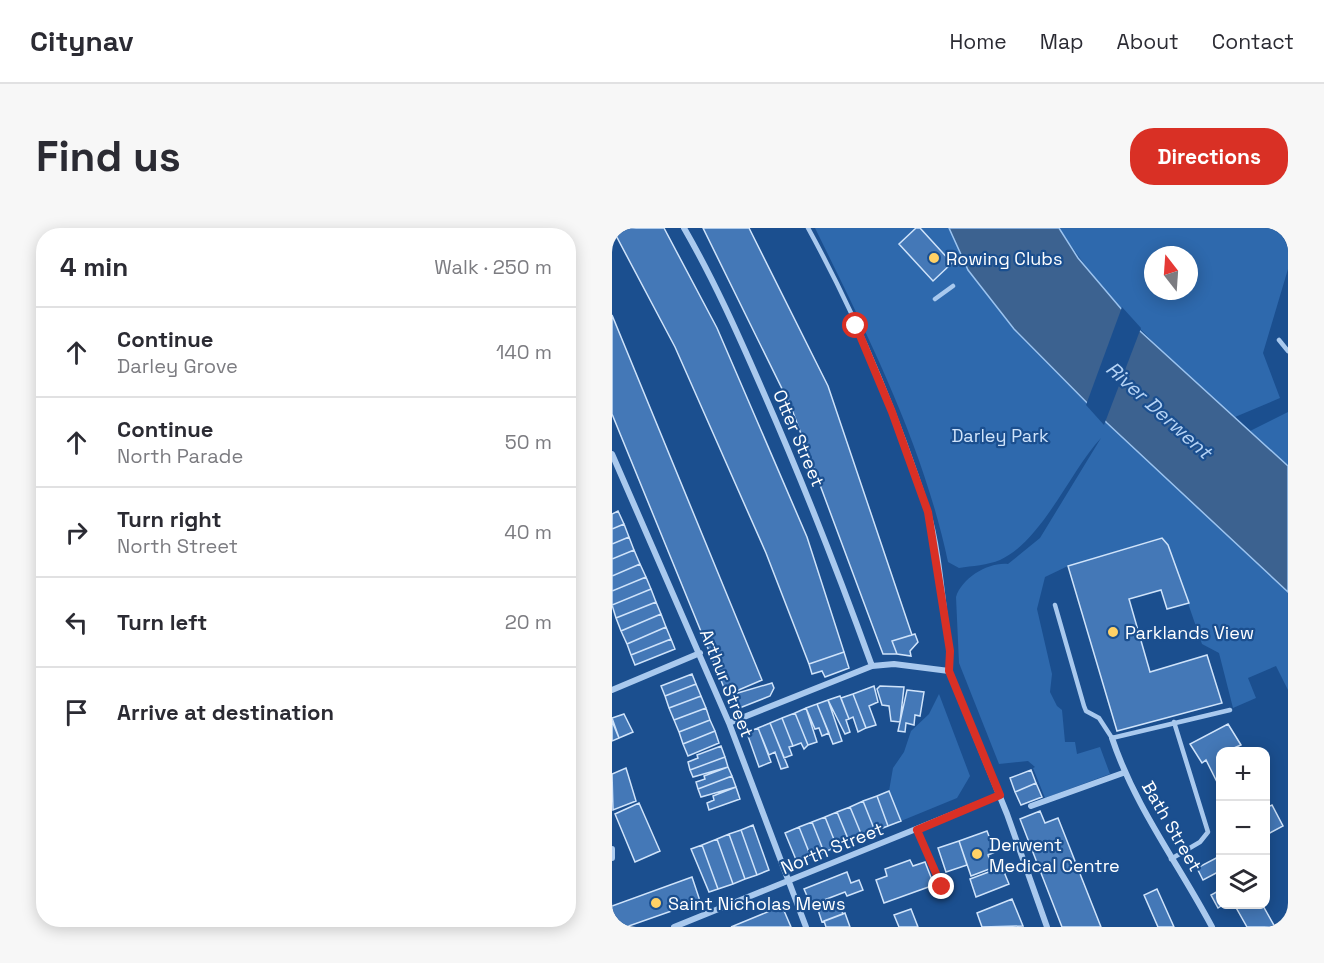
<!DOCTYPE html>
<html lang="en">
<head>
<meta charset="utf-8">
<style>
	body { margin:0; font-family:"Space Grotesk",sans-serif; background:#f7f7f7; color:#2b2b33 }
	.controls { position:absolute; right:18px; bottom:18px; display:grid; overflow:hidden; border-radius:12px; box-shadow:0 3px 15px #0003 }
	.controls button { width:54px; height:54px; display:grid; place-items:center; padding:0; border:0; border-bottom:2px solid #e1e1e2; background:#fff; color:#2b2b33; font:30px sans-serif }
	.compass { position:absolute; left:532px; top:18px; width:54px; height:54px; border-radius:50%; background:#fff; box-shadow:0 3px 15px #0003; rotate:343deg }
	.stop { position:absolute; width:18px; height:18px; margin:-14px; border:4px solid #d93025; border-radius:50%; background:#fff }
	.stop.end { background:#d93025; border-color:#fff; box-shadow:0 2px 6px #0008 }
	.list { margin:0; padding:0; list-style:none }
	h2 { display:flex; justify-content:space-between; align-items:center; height:78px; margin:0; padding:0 24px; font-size:26px }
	h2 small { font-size:20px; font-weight:400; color:#7c7c81 }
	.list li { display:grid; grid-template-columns:39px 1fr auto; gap:18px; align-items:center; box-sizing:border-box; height:90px; padding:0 24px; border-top:2px solid #e1e1e2 }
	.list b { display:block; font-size:22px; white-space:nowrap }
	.list p { margin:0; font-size:20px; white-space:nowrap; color:#7c7c81 }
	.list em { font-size:20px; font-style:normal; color:#7c7c81 }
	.icon { flex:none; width:33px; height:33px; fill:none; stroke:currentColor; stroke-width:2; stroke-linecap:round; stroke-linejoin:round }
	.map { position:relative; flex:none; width:676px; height:699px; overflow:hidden; border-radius:24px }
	header { display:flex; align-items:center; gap:36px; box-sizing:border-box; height:84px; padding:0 30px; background:#fff; border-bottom:2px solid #e1e1e2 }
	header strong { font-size:28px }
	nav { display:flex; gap:33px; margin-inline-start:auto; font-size:21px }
	.intro { display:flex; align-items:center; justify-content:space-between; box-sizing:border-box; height:144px; padding:0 36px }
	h1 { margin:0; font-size:42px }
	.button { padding:15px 27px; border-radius:24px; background:#d93025; color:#fff; font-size:21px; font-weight:700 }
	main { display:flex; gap:36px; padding:0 36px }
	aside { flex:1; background:#fff; border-radius:24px; box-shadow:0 3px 15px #0003 }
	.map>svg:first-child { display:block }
</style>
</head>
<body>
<header>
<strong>Citynav</strong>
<nav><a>Home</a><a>Map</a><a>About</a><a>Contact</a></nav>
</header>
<div class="intro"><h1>Find us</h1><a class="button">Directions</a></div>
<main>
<aside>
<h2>4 min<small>Walk · 250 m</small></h2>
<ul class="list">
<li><svg class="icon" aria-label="ahead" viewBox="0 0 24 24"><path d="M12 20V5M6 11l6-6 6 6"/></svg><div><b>Continue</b><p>Darley Grove</p></div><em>140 m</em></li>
<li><svg class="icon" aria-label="ahead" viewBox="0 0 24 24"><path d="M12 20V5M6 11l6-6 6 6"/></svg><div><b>Continue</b><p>North Parade</p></div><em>50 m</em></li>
<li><svg class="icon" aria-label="right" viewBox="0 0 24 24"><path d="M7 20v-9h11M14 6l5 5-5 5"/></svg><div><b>Turn right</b><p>North Street</p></div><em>40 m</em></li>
<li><svg class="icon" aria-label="left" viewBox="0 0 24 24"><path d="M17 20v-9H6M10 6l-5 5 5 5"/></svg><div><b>Turn left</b></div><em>20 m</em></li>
<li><svg class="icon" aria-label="arrive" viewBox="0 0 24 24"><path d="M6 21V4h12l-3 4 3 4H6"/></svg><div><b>Arrive at destination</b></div></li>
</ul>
</aside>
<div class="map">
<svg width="676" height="699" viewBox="0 0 676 699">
	<rect width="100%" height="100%" fill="#1b4f8f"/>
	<path fill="#2e69ad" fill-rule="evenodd" d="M203,0H337L356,42L402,101L495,195L676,364V462L664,438L636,450L644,470L621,480L607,425L590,416L556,317L550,310L545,311L456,338L433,349L425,381L440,446L438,464L445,478L450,482L453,514H463L465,526L488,519L498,546L433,570L421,540L423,539L416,533L387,536L347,435L344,369C350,350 376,334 396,336L428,310L489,210C459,242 430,313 388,332C376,337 360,338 347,340L336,334C311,216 256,108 203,0Z
		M447,0H667L676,20V41L651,125L668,170L623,189C554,128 498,78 447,0ZM541,27H577V63H541Z
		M676,184V238L638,203Z
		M327,466L358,548L345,570L289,593L277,563L281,540L292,524L299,503L317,486Z"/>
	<path fill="#3c6290" stroke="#9cc4f0" stroke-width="1.5" d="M337,0H447L466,30L528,103L676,238V364L495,195L402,101L356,42Z"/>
	<path fill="#1b4f8f" d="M510,79L529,100L492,197L474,177Z"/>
	<path fill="#4478b7" stroke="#cfe3fa" stroke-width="1.5" d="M0,0H52L105,100L195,309L232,424L197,436L154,325L63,119Z
		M91,0H137L216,158L300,407L280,413L285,426H271L179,179Z
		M304,0H308L340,35L321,53L287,16Z
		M0,87L150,452L115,467L0,186Z
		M6,283L12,296L0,301V286Z
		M12,296L17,309L0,316V301Z
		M17,309L22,322L0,331V316Z
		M550,310L556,317L577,375L555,381L549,362L517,371L538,444L595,427L610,475L505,503L456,338Z
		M22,322L28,336L0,348V331Z
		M28,336L34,349L0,363V348Z
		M34,349L39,361L0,377V363Z
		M39,361L44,374L4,390L0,377Z
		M44,374L49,386L9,403L4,390Z
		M49,386L54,399L15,416L9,403Z
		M54,399L59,411L19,427L15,416Z
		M303,406L306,414L298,423L299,428L285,426L280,413Z
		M59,411L63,421L23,437L19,427Z
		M232,424L237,440L213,449L210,443L200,446L197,436Z
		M80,446L84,456L53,468L49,458Z
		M160,455L162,460L158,468L125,481L119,467Z
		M84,456L89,468L57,480L53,468Z
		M262,458L266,474L257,478L264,497L254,500L241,466Z
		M268,458L292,459L288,494L279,493L277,478L270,477L265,461Z
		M295,462L312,464L308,488L303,487L302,497L294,495L293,504L286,503Z
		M241,466L254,500L246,504L241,489L237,491L229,470Z
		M89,468L94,480L62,492L57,480Z
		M228,468L237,491L234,492L238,504L233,506L216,472Z
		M216,472L230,513L221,516L205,476Z
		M205,476L217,505L210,508L207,500L203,501L194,480Z
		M94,480L98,492L67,504L62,492Z
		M194,480L205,514L196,517L183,485Z
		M183,485L196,517L192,521L189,515L181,518L170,490Z
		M12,486L21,504L7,510L0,490Z
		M170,490L181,518L177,519L180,527L172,530L158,495Z
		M98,492L103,503L71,516L67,504Z
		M0,493L7,510L0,513Z
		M158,495L176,539L169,541L163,524L157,527L146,500Z
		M616,496L629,517L622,520L624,524H608V560L594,532L590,535L578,516Z
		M146,500L159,534L147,539L136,508L138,503Z
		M103,503L107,515L76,528L71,516Z
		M109,518L113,529L78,542L76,534L86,530L85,527Z
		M113,529L116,539L81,549L78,542Z
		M116,539L120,548L86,561L84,554L93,551L92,548Z
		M14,540L24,573L1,582L0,546Z
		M419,542L424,555L403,564L398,550Z
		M120,548L124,559L89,569L86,561Z
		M424,555L430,569L409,577L403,564Z
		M124,559L128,571L97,582L95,575L102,572L101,568Z
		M277,563L289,593L276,598L265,568Z
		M265,568L276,598L263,603L251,573Z
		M251,573L263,603L250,608L238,579Z
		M654,574L656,579L660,577L671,598L654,607Z
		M27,575L48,623L23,634L3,586Z
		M238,579L250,608L237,613L225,584Z
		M428,583L433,595L446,590L489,699H450L408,591Z
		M225,584L237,613L225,619L213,589Z
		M213,589L225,619L212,624L200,594Z
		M200,594L212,624L199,629L187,599Z
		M141,597L157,642L145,647L129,602Z
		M187,599L199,629L185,634L173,605Z
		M129,602L145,647L133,651L117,606Z
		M375,603L383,624L376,627L380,640L359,648L347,613Z
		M117,606L133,651L121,656L105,611Z
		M105,611L121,656L106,661L90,617Z
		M347,613L355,637L334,644L326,620Z
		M90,617L106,661L97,664L79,621Z
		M608,628V643L591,652L585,640Z
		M298,632L301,638L313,634L322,657L272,675L264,652L275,648L273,641Z
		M390,639L397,656L364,669L358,651Z
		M235,644L239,655L247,652L251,662L235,668L233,664L199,677L192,661Z
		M80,649L88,673L14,699H0V678Z
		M545,661L562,699H546L532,667Z
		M608,662V676H612L606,680L599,667Z
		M400,671L411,698L370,699L365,685Z
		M226,674L231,686L210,694L206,682Z
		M622,676H650L663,699H635Z
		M170,678L179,699H119Z
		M299,681L306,699H287L282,687Z
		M233,685L238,699H214L212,693Z"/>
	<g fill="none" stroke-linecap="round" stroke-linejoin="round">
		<path stroke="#a9c9ee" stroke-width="4.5" d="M196,0C245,89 285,186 316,282C329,325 331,378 338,423L337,443
			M323,71L341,58
			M667,112L676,123
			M443,377L472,478L474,483L487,490L500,510L618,482
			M305,602L330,659
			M559,631L588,614L596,604L562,494"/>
		<path stroke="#a9c9ee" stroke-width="6" d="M72,0C102,52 126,106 150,161C190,252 226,344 260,438
			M0,226L117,495L194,699
			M0,462L88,425
			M117,495L260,438L282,436L337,443L395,586L435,699
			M500,510C523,579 566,635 600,699
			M419,578L511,545
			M0,621V630
			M62,699L388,567"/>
	</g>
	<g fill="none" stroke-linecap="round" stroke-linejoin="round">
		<path stroke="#d93025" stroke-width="8" d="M244,98L280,184L316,284L338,423L337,443L388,567L305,602L330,659"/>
	</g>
	<g fill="#ffd166" stroke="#1b4f8f" stroke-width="2">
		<circle cx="322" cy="30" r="6"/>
		<circle cx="501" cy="404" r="6"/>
		<circle cx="365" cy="626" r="6"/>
		<circle cx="44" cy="675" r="6"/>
	</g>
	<g text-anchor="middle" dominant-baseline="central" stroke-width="4.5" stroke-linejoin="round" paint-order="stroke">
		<g font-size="18" fill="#fff" stroke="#1b4f8f" text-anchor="start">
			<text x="334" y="30">Rowing Clubs</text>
			<text x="513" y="404">Parklands View</text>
			<text x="377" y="616">Derwent<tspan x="377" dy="21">Medical Centre</tspan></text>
			<text x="56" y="675">Saint Nicholas Mews</text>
		</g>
		<g font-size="18" fill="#cfe3fa" stroke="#1b4f8f">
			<text x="388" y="207">Darley Park</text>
		</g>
		<g font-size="18" fill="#fff" stroke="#1b4f8f">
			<text transform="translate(187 210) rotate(67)">Otter Street</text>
			<text transform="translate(115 455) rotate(68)">Arthur Street</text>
			<text transform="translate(560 598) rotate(60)">Bath Street</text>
			<text transform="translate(220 620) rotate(-22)">North Street</text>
		</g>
		<g font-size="20" font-style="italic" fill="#b5d3f5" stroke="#1b4f8f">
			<text transform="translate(547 182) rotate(42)">River Derwent</text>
		</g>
	</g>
</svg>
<div class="controls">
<button>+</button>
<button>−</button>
<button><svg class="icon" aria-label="layers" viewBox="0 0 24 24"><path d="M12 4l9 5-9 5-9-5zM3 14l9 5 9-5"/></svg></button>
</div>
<svg class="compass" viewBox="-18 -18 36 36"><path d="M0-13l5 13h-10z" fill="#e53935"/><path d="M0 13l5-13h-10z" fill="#7c7c81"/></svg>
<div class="stop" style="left:244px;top:98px"></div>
<div class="stop end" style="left:330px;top:659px"></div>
</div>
</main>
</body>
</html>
